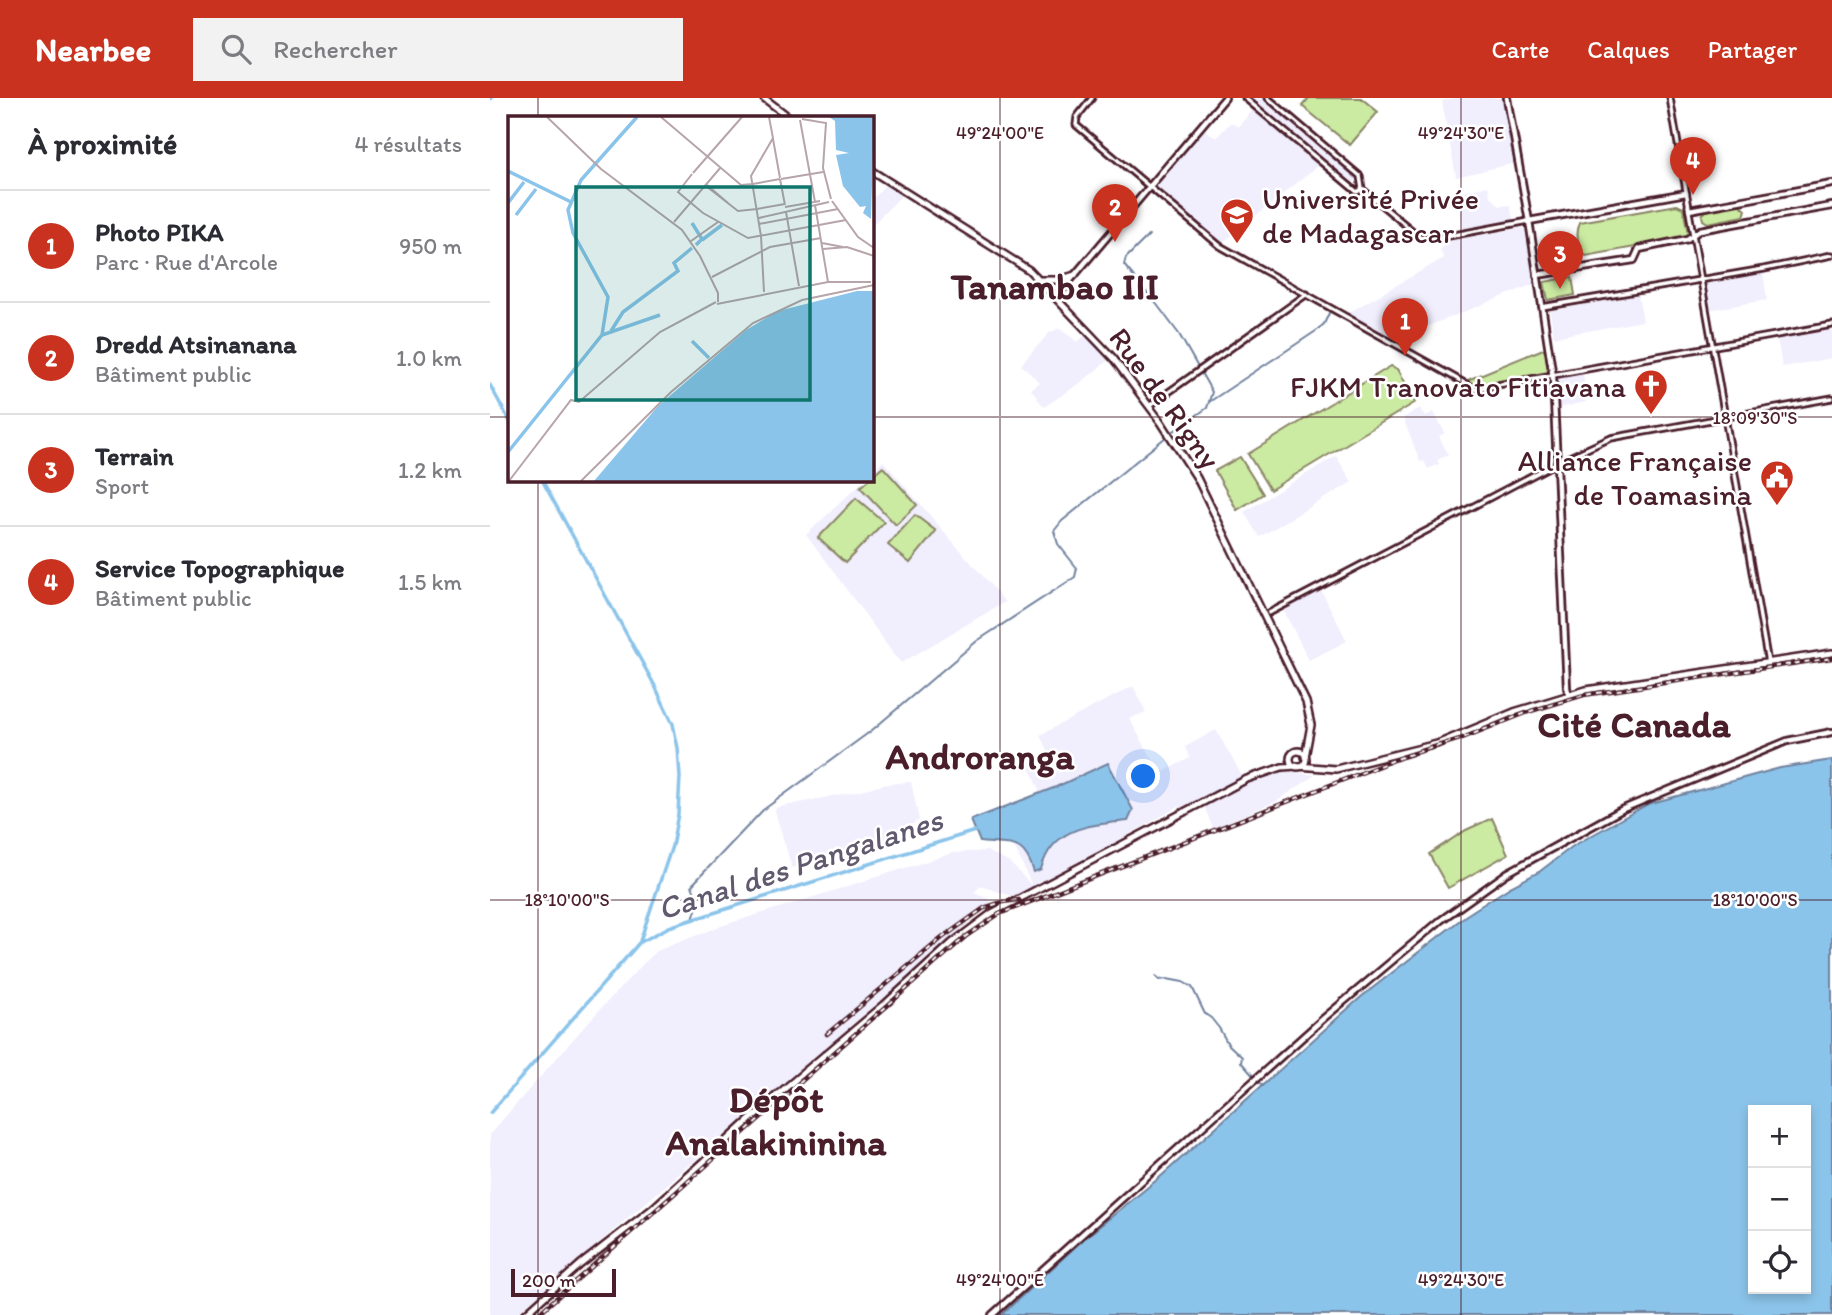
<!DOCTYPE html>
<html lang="fr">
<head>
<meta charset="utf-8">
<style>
	body { margin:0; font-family:Itim,sans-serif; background:#f2f2f3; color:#2b2b33 }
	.controls { position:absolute; right:21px; bottom:21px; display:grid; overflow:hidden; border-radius:0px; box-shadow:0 4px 10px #0003 }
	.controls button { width:63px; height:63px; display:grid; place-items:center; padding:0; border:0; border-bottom:2px solid #e1e1e2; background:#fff; color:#2b2b33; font:35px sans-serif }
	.scale { position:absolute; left:21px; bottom:18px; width:105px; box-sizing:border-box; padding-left:7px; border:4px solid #4a1f2b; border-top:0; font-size:19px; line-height:24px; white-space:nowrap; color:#4a1f2b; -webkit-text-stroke:5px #fff; paint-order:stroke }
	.you { position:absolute; left:654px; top:679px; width:24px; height:24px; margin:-18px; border:5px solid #fff; border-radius:50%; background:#1a73e8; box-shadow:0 0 0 10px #1a73e833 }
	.badge { display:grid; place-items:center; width:46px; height:46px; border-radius:50%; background:#c8321e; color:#fff; font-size:23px; font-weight:700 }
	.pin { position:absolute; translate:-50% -58px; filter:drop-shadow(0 2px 4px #0008) }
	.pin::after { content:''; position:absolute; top:37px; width:24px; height:21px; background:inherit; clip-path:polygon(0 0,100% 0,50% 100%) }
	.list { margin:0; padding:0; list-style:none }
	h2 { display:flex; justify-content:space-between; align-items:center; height:91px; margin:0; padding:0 28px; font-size:30px }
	h2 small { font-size:23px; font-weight:400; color:#7c7c81 }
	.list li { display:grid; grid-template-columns:46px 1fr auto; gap:21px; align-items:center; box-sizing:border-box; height:112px; padding:0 28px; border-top:2px solid #e1e1e2 }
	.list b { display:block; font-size:26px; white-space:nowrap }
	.list p { margin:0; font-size:23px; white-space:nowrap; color:#7c7c81 }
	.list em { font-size:23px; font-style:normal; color:#7c7c81 }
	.icon { flex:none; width:38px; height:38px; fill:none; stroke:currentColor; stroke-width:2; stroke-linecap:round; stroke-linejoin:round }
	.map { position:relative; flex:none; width:1342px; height:1217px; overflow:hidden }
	header { display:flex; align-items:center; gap:42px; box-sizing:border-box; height:98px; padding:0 35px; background:#c8321e; color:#fff }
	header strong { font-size:33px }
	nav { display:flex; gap:38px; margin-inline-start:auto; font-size:24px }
	.search { width:490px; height:63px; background:#f2f2f3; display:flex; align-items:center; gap:18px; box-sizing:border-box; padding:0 24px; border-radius:0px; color:#7c7c81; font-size:26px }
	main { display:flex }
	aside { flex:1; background:#fff }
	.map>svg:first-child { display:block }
</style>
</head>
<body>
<header>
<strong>Nearbee</strong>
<div class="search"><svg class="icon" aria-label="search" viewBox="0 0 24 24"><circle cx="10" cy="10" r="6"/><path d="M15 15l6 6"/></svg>Rechercher</div>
<nav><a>Carte</a><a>Calques</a><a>Partager</a></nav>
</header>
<main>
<aside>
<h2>À proximité<small>4 résultats</small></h2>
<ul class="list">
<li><span class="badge">1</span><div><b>Photo PIKA</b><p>Parc · Rue d'Arcole</p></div><em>950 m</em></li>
<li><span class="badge">2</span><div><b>Dredd Atsinanana</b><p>Bâtiment public</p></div><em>1.0 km</em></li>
<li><span class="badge">3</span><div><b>Terrain</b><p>Sport</p></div><em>1.2 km</em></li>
<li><span class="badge">4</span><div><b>Service Topographique</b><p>Bâtiment public</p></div><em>1.5 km</em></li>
</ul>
</aside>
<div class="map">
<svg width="1342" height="1217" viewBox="0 0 1342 1217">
	<rect width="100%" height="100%" fill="#fff"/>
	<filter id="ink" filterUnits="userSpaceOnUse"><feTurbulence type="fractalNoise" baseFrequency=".0143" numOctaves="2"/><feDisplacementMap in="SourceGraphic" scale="14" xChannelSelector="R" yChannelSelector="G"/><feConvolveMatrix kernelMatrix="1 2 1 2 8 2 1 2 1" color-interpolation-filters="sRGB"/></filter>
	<g filter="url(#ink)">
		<path fill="#f1eefd" d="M760,0H776L869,78L862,86Z
			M965,0H1013L1025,65L966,79L952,3Z
			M763,12L829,67L731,146L661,88L724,13L727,16L714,31L726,40L741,24L748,29Z
			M396,86L412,97L382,127V101Z
			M998,88L1000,98L1010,108L1020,107L1023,122L973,131L968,94Z
			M1033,130L1037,133L1044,186L903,242L859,218L858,215L954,160L950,153L956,143Z
			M1273,175L1277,202L1218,212L1213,186Z
			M1148,197L1153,223L1064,239L1060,213Z
			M1342,229V260L1292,269L1287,239Z
			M570,230L587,244L598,235L621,260L589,286L554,309L541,292L550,285L531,267L559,235Z
			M1093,274L1096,304L1064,311L1063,281Z
			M930,310L936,318L944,314L955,335L949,338L958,357L947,362L949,366L938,371L934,363L930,364L913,320Z
			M846,358L862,384L769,439L754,414Z
			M393,363L515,504L411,565L316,437L374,382H382V374Z
			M830,490L857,543L819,562L792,509Z
			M643,588L656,614L639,621L671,675L700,660L695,649L726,632L753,680L693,713L689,708L531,798L524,799L491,788L484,794L502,803L480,819L481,821L460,843L25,1217H0V1036L101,921L153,866L167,853L225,830L463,755L497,753L520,765L542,788L508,712L550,695L538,666L559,657L550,637Z
			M796,673L825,677L787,703L723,730L714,708L768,680Z
			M421,684L429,722L397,741L302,770L285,713L286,710L398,686Z"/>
		<path fill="#cbeaa2" stroke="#8a8466" stroke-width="2" d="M819,0H871L888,14L860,47L812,8Z
			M1249,106L1256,112L1254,118L1218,125L1213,122L1212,117L1216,113Z
			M1187,107L1193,110L1198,135L1194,140L1096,158C1088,150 1085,135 1090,124Z
			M1082,179L1085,197L1058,202L1054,184Z
			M1058,249L1059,276L990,288L981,287L975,283Z
			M901,268L908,271L926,304L780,392L758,356Z
			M750,359L773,396L747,412L725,373Z
			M393,369L427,407L406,427L370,389Z
			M366,400L394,424L355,465L328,440Z
			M425,417L446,433L420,465L398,447Z
			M1002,720L1018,756L958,790L939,756L976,732Z"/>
		<path fill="#8bc4ea" stroke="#71829e" stroke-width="2" fill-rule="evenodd" d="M1342,662V1217H511L595,1140L668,1081L871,899L975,818L1020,789L1049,774L1083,748L1158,706L1290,670ZM1263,1012H1316V1191H1263Z
			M618,665L643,712L638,723C600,727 563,728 551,771L544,774C533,740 522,748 490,744L481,722L566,689Z"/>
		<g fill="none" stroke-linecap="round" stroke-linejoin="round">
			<path stroke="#71829e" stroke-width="2" d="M659,137L636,160L634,167L661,200
				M665,204L689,236L722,294L717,310L681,335
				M719,304L826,233L834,226L839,215
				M1072,365L1119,344L1151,337
				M1010,396L1065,369
				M851,476L867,467
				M203,822L208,805L202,787L273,712L381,633L487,543L585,479L587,470L568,446L564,433L572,423L676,339
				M666,878L669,882L677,881L693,884L702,889L715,916L721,920L729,930L738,946L752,959L751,964L772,988"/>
			<path stroke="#8bc4ea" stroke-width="3.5" d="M0,1L1,0
				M0,287L19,322
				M52,382L165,588L183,626L188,650L190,679L188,716L182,748L150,843
				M0,1015L149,845L179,829L485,733"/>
			<g stroke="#4a1f2b" stroke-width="9">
				<path id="tertiary" d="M602,0L587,19L586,27L730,148L985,291L1342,227
					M755,0L861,89L867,94L872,91
					M778,0L870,78L872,91L929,138L943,141L1039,123
					M1180,0L1199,110
					M1198,108L1278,565
					M1052,209L1274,171L1342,157
					M659,308L817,196
					M779,515L1068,364L1121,340L1342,300"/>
			</g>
			<g stroke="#4a1f2b" stroke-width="10">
				<path id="secondary" d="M1017,0L1040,129L1063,279L1077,590L1079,597
					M1199,112L1342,86
					M1039,123L1196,95
					M1047,177L1144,162L1149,151L1197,141L1210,132L1342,108
					M566,199L735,0
					M502,1217L834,920L951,822L1017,775L1133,711L1297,643L1342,634"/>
			</g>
			<g stroke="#4a1f2b" stroke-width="10">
				<path id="primary" d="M274,0L299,19
					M382,73L539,172L623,260L671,324L707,380L816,604L821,627L815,659
					M551,182H569L585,177
					M800 661a8 8 0 1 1 16 0a8 8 0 1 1-16 0Z
					M808,668L846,671L947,646L1024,614L1096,592L1342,555
					M34,1217L91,1166L162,1111L287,997L394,907L462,845L502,815L757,681L792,669L807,668"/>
			</g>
			<use href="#tertiary" stroke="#fff" stroke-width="3.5"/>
			<use href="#secondary" stroke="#fff" stroke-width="4.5"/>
			<use href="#primary" stroke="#fff" stroke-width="5"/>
			<g stroke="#4a1f2b" stroke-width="4.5">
				<path id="rail" d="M337,936L452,840L494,810L512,804L529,802
					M47,1217L475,839L509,816L912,659L970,641L1041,613L1094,597L1342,560"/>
			</g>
			<use href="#rail" stroke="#fff" stroke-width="2" stroke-dasharray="5" stroke-linecap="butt"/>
		</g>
	</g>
	<path fill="none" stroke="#4a1f2b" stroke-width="2" stroke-opacity="0.45" d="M48,0V19M510,0V1217M971,0V1217M0,319H19M382,319H1342M48,382V1217M0,802H1342"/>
	<defs>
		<g id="university-pin" transform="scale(1.75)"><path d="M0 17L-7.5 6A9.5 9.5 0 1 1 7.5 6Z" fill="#c8321e" stroke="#fff"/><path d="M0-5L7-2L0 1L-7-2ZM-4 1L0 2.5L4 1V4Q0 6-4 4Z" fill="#fff"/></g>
		<g id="church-pin" transform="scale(1.75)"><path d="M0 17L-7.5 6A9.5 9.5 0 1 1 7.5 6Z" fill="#c8321e" stroke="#fff"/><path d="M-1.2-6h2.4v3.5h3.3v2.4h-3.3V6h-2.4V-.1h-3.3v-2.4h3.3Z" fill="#fff"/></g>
		<g id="civic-pin" transform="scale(1.75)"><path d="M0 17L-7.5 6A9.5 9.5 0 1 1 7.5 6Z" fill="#c8321e" stroke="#fff"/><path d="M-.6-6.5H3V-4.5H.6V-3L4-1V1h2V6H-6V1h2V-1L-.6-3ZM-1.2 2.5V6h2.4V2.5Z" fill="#fff"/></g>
	</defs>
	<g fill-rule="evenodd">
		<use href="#university-pin" x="747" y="117"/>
		<use href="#church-pin" x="1161" y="288"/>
		<use href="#civic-pin" x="1287" y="379"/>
	</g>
	<g text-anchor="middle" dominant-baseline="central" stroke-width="5" stroke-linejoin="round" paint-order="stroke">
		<g font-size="30" fill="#4a1f2b" stroke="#fff" text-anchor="end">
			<text x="772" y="100" text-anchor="start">Université Privée<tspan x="772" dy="34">de Madagascar</tspan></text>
			<text x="1136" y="288">FJKM Tranovato Fitiavana</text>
			<text x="1262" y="362">Alliance Française<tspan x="1262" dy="34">de Toamasina</tspan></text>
		</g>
		<g font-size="30" fill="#4a1f2b" stroke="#fff">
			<text transform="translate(675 300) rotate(54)">Rue de Rigny</text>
		</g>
		<g font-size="32" font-style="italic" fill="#61596e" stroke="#fff">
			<text transform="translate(310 766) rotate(-18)">Canal des Pangalanes</text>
		</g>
		<g font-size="37" font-weight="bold" fill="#4a1f2b" stroke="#fff">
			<text x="565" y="188">Tanambao III</text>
			<text x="1144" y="626">Cité Canada</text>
			<text x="490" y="658">Androranga</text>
			<text x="286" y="1001">Dépôt<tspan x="286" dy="43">Analakininina</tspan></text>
		</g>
	</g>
	<g transform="translate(18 18)">
		<rect width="366" height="366" fill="#fff"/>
		<path d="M321,1H366L363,103L355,97L358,90L352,91L335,70L328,39L341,37L328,34L327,5ZM349,175H366V365H86L150,290L238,214L270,195Z" fill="#8bc4ea"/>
		<path fill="none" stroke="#8bc4ea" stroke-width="3.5" d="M0,55L63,86M0,87L16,66M8,99L28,73M184,107L194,123L188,129M194,124L214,109M103,215L115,196L170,155L166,147L184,132M94,219L100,181L65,117L60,94L73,64L129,1M184,225L201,242M0,336L94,219L152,199"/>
		<path fill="none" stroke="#b7a5aa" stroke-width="2" d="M39,1L93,53L174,114L192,140L210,177V186M153,1L233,69L245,68M294,3L318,7L315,52L323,83M292,4L307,86M265,23L272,62M185,57L234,1M184,58L170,76L195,97L240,122L338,104M272,63L277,89M273,63L315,56M245,68L272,63M199,69L220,87M198,70L230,95L249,93M324,85L350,121L366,132M307,89L320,166M277,91L312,85M249,93L277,88M278,96L291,170M251,102L321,86M166,106L213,51M251,108L330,93M183,125L210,106M314,127L335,131M315,133L339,131L366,140M204,161L262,131L313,122M256,176L253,120L243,60L265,22L261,1M209,188L320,166H363M1,365L63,284L71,286L152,216L208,186M73,365L163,276L245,207L294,184L366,169"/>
		<path fill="#0f766e" fill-opacity="0.15" stroke="#0f766e" stroke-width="3.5" d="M68,71H302V284H68Z"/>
		<rect width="366" height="366" fill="none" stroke="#4a1f2b" stroke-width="3.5"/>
	</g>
	<g font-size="18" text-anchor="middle" fill="#4a1f2b" stroke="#fff" stroke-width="5" stroke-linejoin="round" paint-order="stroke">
		<text x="510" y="41">49°24'00"E</text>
		<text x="971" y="41">49°24'30"E</text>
		<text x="1265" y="326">18°09'30"S</text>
		<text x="77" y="808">18°10'00"S</text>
		<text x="1265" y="808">18°10'00"S</text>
		<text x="510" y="1188">49°24'00"E</text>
		<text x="971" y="1188">49°24'30"E</text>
	</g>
</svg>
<div class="controls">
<button>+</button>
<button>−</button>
<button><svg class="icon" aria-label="locate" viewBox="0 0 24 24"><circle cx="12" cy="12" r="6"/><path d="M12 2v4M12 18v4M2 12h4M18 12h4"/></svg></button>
</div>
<div class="scale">200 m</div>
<div class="you"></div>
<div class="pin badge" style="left:915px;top:258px">1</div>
<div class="pin badge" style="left:625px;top:144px">2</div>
<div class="pin badge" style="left:1070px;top:191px">3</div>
<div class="pin badge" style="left:1203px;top:97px">4</div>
</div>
</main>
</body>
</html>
